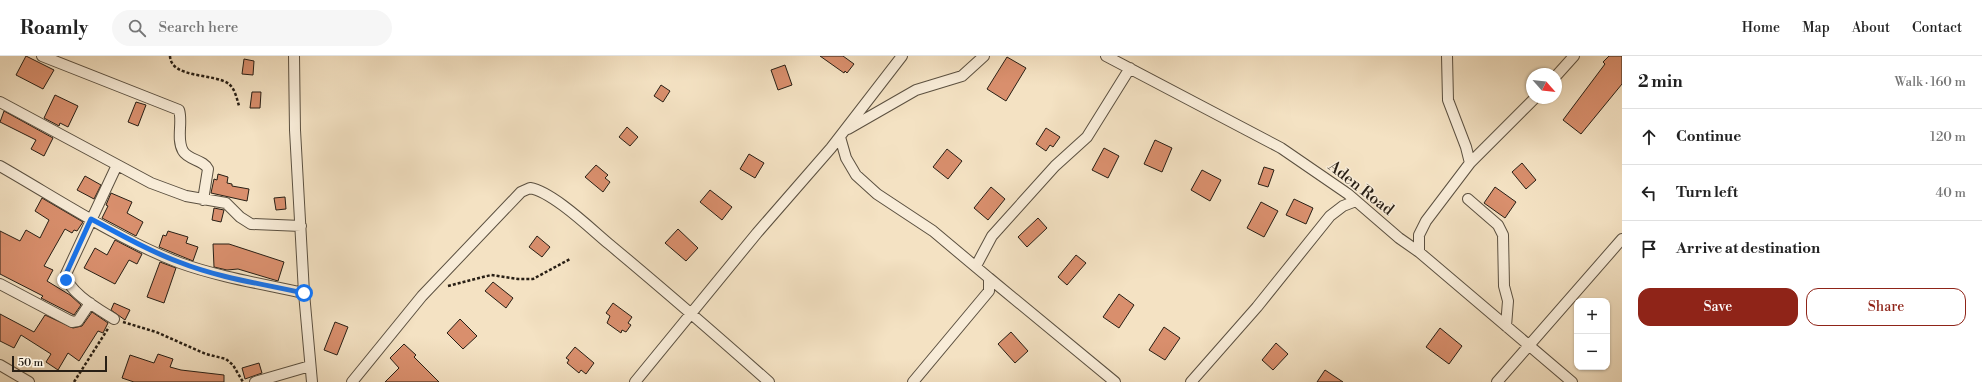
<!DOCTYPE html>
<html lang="en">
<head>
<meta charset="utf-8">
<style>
	body { margin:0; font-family:"Libre Bodoni",serif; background:#f6f6f6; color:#222 }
	.controls { position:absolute; right:12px; bottom:12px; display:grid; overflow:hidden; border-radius:8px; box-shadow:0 1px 3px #0004 }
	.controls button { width:36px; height:36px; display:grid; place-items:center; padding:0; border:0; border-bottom:1px solid #e0e0e0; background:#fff; color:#222; font:20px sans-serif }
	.compass { position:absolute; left:1526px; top:12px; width:36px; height:36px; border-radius:50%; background:#fff; box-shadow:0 1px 3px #0004; rotate:117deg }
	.scale { position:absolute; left:12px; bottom:10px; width:95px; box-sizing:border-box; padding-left:4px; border:2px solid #281f15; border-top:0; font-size:11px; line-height:14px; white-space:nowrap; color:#281f15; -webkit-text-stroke:3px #f8ecd8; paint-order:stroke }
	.stop { position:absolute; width:12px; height:12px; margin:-9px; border:3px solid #1a73e8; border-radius:50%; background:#fff }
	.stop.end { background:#1a73e8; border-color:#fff; box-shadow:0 1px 4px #0008 }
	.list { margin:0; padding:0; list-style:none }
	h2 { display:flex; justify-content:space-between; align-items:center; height:52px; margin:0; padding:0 16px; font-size:17px }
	h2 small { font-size:13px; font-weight:400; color:#767676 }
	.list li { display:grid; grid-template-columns:26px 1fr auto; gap:12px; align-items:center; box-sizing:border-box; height:56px; padding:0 16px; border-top:1px solid #e0e0e0 }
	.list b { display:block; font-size:15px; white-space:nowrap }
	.list em { font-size:13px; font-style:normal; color:#767676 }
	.actions { display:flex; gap:8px; padding:12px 16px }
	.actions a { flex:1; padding:9px 0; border:1px solid #8f2418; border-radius:12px; text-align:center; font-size:14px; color:#8f2418 }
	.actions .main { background:#8f2418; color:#fff }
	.icon { flex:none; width:22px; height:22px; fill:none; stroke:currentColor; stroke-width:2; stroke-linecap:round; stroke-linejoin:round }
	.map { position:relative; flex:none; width:1622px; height:326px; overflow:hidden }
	header { display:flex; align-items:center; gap:24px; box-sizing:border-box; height:56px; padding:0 20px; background:#fff; border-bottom:1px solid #e0e0e0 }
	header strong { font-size:19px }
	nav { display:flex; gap:22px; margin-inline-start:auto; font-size:14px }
	.search { width:280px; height:36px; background:#f6f6f6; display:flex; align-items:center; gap:10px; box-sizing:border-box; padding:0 14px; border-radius:22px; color:#767676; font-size:15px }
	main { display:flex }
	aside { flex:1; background:#fff }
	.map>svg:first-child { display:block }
</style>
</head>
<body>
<header>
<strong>Roamly</strong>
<div class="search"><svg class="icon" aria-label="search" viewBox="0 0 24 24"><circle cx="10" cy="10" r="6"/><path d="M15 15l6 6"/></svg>Search here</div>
<nav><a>Home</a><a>Map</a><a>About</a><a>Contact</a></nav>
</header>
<main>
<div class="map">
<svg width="1622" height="326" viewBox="0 0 1622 326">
	<rect width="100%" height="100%" fill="#f4e2c3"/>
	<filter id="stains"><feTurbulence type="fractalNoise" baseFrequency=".005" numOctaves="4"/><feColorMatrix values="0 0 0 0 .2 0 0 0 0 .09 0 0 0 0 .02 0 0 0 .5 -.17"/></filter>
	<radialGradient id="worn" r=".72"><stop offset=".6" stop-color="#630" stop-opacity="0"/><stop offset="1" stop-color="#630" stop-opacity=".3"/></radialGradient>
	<path fill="#d98f6d" stroke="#281f15" d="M26,0L54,14L43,33L16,19Z
		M820,0H843L854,8L847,17L845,15L844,17Z
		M1609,0H1622V28L1581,78L1563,64L1605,8L1603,6Z
		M1007,1L1026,12L1006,45L987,33Z
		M244,3L254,5L253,19L242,18Z
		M785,9L792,29L778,34L771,14Z
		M661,29L670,35L663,46L654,40Z
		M252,36H261L260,52H250Z
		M55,39L78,50L68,71L60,67L59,70L44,62Z
		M136,46L146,49L138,70L128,66Z
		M4,55L53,82L44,100L31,93L36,84L0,66Z
		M627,71L638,81L630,90L619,81Z
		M1046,72L1060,81L1053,91L1050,89L1046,95L1036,88Z
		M1155,84L1172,92L1162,116L1144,108Z
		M1104,92L1119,100L1108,122L1092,114Z
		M947,93L962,105L948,123L933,111Z
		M749,98L764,107L755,122L740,113Z
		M1522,107L1536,124L1526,133L1512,116Z
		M596,109L608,119L605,122L610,126L603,136L585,121Z
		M1264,111L1274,114L1268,131L1258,128Z
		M1202,114L1221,124L1210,145L1191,134Z
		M218,118L228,121L227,127L232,128V130L249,133L247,145L211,137L214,123L217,124Z
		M85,120L101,129L94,143L77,134Z
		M991,131L1005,143L988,164L974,152Z
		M1495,131L1516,146L1505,162L1484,147Z
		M710,134L732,151L722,164L700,146Z
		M111,137L132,146L127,157L143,166L136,180L102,162L108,150L106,149Z
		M285,141L286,153L276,154L274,142Z
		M42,142L83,166L77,175L74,174L72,177L65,173L44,210L53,214L47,225L70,239L81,249L74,259L41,242L43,240L0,218V175L20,185L26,174L40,182L49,164L35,155Z
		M1294,143L1313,152L1306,168L1286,159Z
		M1261,146L1278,155L1264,181L1247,172Z
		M214,152L224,154L221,166L212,164Z
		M1038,162L1047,172L1027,191L1018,181Z
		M678,173L698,192L686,205L665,187Z
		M168,175L188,181L186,187L198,191L193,205L159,191L163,179L166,180Z
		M537,180L550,191L542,201L529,191Z
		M115,184L142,198L137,208L129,204L115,228L84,212L95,192L107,199Z
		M213,188H229L284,206L278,225L238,213L227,214L214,211Z
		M1076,199L1086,207L1067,229L1058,221Z
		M160,206L176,212L164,247L147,241Z
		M493,226L513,242L506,252L485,235Z
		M1119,238L1134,249L1119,272L1103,261Z
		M114,247L130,254L125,264L111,254Z
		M613,247L632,261L628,267L631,269L626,276L622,274L621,277L607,267L610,260L606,257Z
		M92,256L108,267L103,277L98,275L79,305L68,297L58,314L46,306L51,298L21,279L14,292L0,285V258L34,276L45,259L73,272L82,270Z
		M460,263L477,280L463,293L447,277Z
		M335,266L348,271L337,299L324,294Z
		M1164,271L1180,282L1165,304L1149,294Z
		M1440,272L1462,290L1449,308L1426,291Z
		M1011,276L1028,295L1015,307L998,288Z
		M1276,287L1288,298L1273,314L1262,304Z
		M404,288L416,299L414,301L439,326H385L399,312L390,302Z
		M575,291L594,307L586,318L581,314L579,317L567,307L569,304L566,302Z
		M158,298L173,303L170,311L181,314L224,319V326H134L122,322L130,299L154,307Z
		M259,307L262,317L245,323L242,312Z
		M1325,314L1343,326H1317Z"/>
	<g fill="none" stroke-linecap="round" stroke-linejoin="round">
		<g stroke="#5b5040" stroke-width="12">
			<path id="street" d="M42,0L179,54C183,66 176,83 183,95C188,104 204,104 208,113L203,144
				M294,0L295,74L304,237L312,326
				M1106,0L1281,92L1348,138L1399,182L1419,196L1572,326
				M1447,0L1448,44L1466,91L1470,107
				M1556,20L1574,0
				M0,46L151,127L186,140L226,147L240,161L251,168L301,170
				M848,73L916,34L962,20L984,0
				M840,81L846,102L856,119L877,138L933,175L989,222V235L913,326
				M0,110C56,142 119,184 180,207C219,221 263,228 304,237
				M1468,143L1498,169L1503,179L1504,230L1508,245L1506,270
				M1419,196V179L1426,165L1470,107L1535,42
				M976,210L992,180L1055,110L1087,81L1130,12
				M989,222L1115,326
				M0,228L72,266L78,265L90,247
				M114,263C100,254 66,235 66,218L117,109
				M0,309L29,326
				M255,326L310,310
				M352,326L422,240L521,136L530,132C553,136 591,173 609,188C663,233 716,279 769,326
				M635,326L757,177L831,92L902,0
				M1191,326L1257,251L1330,160L1343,150L1356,145
				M1497,326L1622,183"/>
		</g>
		<path stroke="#281f15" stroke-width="2.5" stroke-dasharray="3 2" stroke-linecap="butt" d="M170,0C171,23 215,17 229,28C235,33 237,43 239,50
			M448,230L491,219L518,223H533L570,203
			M123,266L156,276L206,298L226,303L233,309L243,326
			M74,326L109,271"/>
		<use href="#street" stroke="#f8ecd8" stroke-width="10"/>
	</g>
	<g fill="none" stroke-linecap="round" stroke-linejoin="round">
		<path stroke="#1a73e8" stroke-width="5" d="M66,224V218L91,163C120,178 148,195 179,206C219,222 263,228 304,237"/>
	</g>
	<g text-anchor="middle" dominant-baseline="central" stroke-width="3" stroke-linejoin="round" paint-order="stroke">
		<g font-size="16" fill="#281f15" stroke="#f8ecd8">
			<text transform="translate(1361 132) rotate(38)">Aden Road</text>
		</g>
	</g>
	<rect width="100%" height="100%" filter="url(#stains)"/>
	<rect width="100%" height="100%" fill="url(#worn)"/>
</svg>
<div class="controls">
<button>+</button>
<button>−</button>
</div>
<svg class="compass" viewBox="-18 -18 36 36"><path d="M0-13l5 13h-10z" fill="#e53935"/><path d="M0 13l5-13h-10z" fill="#767676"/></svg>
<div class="scale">50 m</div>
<div class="stop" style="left:304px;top:237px"></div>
<div class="stop end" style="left:66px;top:224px"></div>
</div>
<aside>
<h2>2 min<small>Walk · 160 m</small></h2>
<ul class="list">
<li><svg class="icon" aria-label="ahead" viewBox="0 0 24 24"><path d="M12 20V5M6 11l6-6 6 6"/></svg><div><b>Continue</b></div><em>120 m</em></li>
<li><svg class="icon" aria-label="left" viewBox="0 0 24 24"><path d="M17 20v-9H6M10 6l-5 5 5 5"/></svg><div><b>Turn left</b></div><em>40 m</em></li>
<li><svg class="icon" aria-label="arrive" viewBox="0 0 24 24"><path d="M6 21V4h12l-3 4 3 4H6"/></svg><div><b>Arrive at destination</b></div></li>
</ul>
<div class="actions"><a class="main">Save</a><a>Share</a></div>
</aside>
</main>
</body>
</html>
